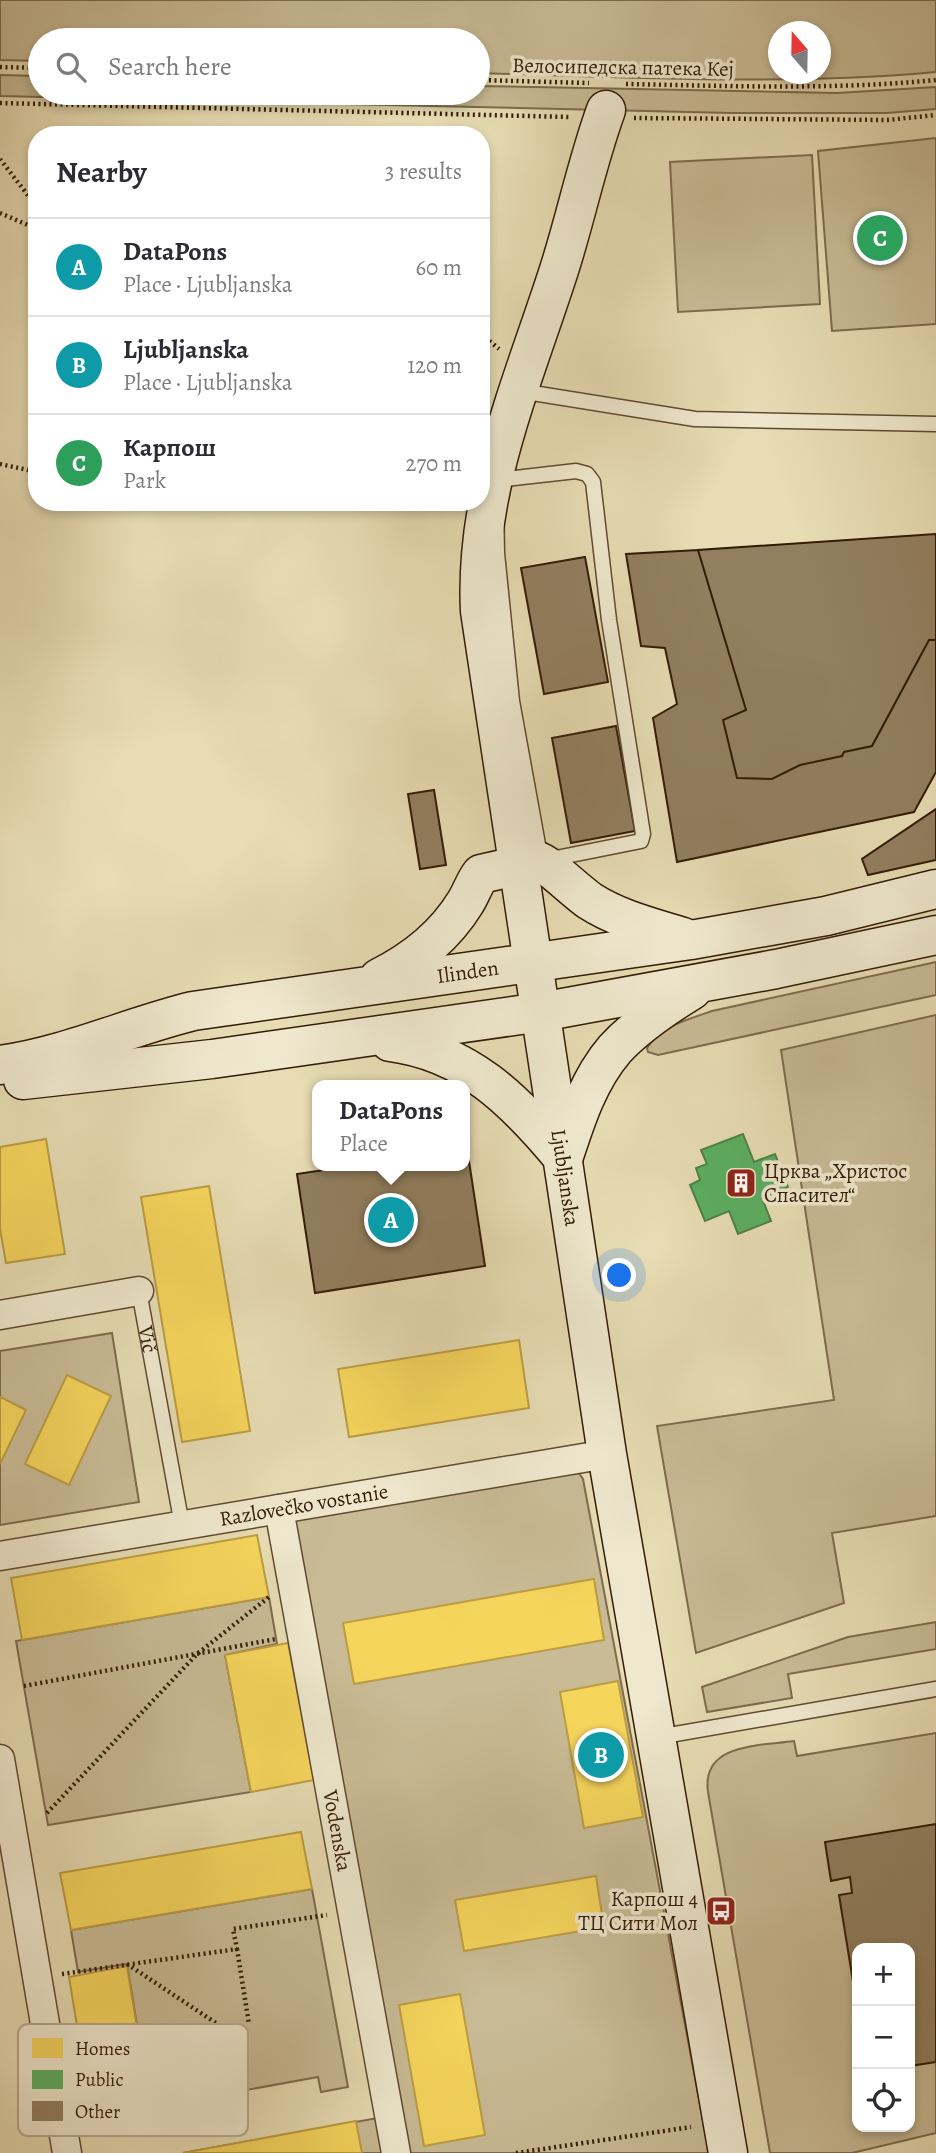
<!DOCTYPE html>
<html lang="en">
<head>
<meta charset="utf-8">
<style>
	body { margin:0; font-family:Alegreya,serif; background:#f7f7f7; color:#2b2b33 }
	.controls { position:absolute; right:21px; bottom:21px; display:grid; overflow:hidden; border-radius:14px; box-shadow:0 4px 10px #0003 }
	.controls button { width:63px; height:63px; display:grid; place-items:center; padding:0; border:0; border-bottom:2px solid #e1e1e2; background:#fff; color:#2b2b33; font:35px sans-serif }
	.compass { position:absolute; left:768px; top:21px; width:63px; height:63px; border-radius:50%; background:#fff; box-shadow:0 4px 10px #0003; rotate:340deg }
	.you { position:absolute; left:620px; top:1276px; width:24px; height:24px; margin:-18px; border:5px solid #fff; border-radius:50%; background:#1a73e8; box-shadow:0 0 0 10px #1a73e833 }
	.badge { display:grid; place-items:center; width:46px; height:46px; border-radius:50%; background:#8f2418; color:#fff; font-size:23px; font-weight:700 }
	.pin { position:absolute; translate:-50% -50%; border:4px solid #fff; box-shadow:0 2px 7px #0006 }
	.popup { position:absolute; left:312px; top:1080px; width:158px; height:91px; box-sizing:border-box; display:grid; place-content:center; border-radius:14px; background:#fff; filter:drop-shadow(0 2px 5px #0005); font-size:23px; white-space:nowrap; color:#7c7c81 }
	.popup b { font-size:26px; color:#2b2b33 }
	.popup::after { content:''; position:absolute; left:50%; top:100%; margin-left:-14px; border:14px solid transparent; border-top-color:#fff }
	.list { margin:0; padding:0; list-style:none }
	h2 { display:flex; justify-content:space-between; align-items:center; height:91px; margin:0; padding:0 28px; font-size:30px }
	h2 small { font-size:23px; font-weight:400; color:#7c7c81 }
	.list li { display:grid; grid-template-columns:46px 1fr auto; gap:21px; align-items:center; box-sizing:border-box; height:98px; padding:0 28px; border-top:2px solid #e1e1e2 }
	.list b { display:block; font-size:26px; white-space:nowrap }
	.list p { margin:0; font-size:23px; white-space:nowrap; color:#7c7c81 }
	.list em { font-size:23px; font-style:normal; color:#7c7c81 }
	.icon { flex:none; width:38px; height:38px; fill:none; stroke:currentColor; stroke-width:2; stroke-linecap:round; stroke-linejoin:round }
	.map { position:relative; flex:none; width:936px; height:2153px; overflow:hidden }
	.search { position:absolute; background:#fff; box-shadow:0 4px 10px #0003; left:28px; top:28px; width:462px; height:77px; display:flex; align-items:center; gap:18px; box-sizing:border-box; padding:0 24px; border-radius:38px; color:#7c7c81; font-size:26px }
	.panel { position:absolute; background:#fff; box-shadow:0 4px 10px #0003; left:28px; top:126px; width:462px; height:385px; border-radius:28px }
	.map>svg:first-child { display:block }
</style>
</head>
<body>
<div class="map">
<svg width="936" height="2153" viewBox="0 0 936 2153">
	<rect width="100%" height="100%" fill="#e7dcb3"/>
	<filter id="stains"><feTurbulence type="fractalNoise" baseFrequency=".00286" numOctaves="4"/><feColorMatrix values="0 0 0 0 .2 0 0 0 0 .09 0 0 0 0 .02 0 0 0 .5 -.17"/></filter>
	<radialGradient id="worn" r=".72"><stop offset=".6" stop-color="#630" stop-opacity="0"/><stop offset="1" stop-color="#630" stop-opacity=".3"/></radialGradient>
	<path fill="#c8bb95" stroke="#7e6b4d" stroke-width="2" fill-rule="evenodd" d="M0,0H936V72C784,86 630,77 478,73V40H40V61L0,60ZM778,32H820V74H778Z
		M0,75L40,76V93H478V86L837,93L936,87V109L887,113H731L0,96Z
		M936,138V324L832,331L818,151Z
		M812,155L820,304L678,312L670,162Z
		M936,962V995L658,1055L648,1052L647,1048C661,1026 689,1019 712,1011Z
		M936,1015V1516L832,1533L844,1603L696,1653L657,1426L834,1400L781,1050Z
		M112,1333L139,1502L0,1525V1351Z
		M570,1461L583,1479L709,2153H183L389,2116L279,1509Z
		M269,1597L277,1644L225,1655L251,1792L48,1825L16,1641Z
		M936,1622V1649L788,1674L792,1698L707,1712L702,1687L848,1637Z
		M936,1733V2133L852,2153H770L708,1792C701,1743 760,1746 794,1741L797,1756ZM857,1948H910V2127H857Z
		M312,1889L348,2087L321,2092L318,2077L164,2105L166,2119L94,2133L90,2109L149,2099L127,1964L78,1972L71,1930Z"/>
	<path fill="#f6d55c" stroke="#bc9d42" stroke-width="2" d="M46,1139L65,1254L6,1263L0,1229V1147Z
		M209,1186L250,1431L182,1442L141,1197Z
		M519,1340L529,1408L349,1437L338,1369Z
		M67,1375L111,1396L69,1485L25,1464Z
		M0,1397L26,1410L0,1464Z
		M257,1535L269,1597L22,1640L11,1578Z
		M594,1579L604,1640L354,1684L343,1623Z
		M288,1643L314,1780L251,1792L225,1655Z
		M618,1681L643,1817L584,1828L560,1692Z
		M301,1832L312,1889L71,1930L60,1873Z
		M596,1876L604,1927L464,1951L455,1900Z
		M127,1966L149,2102L91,2111L69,1977Z
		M460,1994L485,2135L424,2146L399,2005Z
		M356,2121L362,2153H183Z"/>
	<path fill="#5aae61" stroke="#4e8245" stroke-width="2" d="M743,1134L754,1162L775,1154L788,1187L762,1198L771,1221L738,1234L729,1211L705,1221L690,1185L700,1180L696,1168L707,1164L701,1150Z"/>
	<path fill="#917f5f" stroke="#331b05" stroke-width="2" d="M936,534V640H929L872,746L844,752L842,756L800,765L772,779L737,778L723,720L746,710L698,550Z
		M698,550L746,710L723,720L737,778L772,779L800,765L842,756L844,752L872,746L929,640H936V772L914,812L677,862L653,718L677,704L665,648L641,646L626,554Z
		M585,557L608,682L544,694L521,568Z
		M616,726L635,831L571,843L552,738Z
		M434,790L446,865L420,869L408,794Z
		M936,809V860L868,875L862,859Z
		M464,1148H467L485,1266L315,1293L297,1174L350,1166H464Z
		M936,1824V2062L910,2066V1948H857V2006L839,1895L852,1893L850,1877L831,1881L825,1842Z"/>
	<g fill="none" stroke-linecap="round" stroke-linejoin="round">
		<g stroke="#604b30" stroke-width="17">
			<g id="lane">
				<path d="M520,391L695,419L936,424"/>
				<path d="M576,471L587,474L593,482L609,620L643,834L641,841L541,861L512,701L497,553L496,494L499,485L506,479Z"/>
				<path id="s1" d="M139,1291L182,1525"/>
				<path d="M658,1737L936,1689"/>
			</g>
		</g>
		<g stroke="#604b30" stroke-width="31">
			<g id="street">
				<path d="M0,1315L139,1291"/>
				<path id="s2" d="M279,1509L396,2153"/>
				<path id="s3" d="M0,1556L607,1454"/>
				<path d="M0,1759L67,2153"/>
			</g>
		</g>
		<g stroke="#331b05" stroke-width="41">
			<g id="secondary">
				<path id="s4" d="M606,110C587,162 576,217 559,270C523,382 474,491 480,611L607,1454L728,2153"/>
				<path d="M379,978C413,961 444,937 465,903C471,894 474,883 481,874L538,861C547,863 578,893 590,901C618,919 651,927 683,937"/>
				<path d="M390,1042C467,1052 515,1100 563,1158"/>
				<path id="s5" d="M0,1065C66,1056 128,1027 193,1011L691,940L826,916L936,889"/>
				<path d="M23,1080L212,1059L541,1012L776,969L936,935"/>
				<path d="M564,1156C576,1119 589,1079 615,1049C636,1026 666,1006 692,990"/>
			</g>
		</g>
		<path stroke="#331b05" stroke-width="4.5" stroke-dasharray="2 3.5" stroke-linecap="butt" d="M0,67L40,68
			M478,80L589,83
			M626,84C729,86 833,90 936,80
			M0,103L569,117
			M634,118L887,120L936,115
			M0,159L37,207
			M0,213L37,229
			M481,334L499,349
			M0,464L37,472
			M24,1686L276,1639
			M47,1813L197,1654L269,1597
			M237,1949L249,2024
			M127,1964L228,2031
			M62,1974L237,1949L233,1929L327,1915
			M516,2153L691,2127"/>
		<use href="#lane" stroke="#efe8ce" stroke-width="14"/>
		<use href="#street" stroke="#efe8ce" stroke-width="28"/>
		<use href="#secondary" stroke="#efe8ce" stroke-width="38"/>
	</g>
	<defs>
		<g id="building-square" transform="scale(1.575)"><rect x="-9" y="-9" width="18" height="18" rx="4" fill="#8f2418" stroke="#efe8ce"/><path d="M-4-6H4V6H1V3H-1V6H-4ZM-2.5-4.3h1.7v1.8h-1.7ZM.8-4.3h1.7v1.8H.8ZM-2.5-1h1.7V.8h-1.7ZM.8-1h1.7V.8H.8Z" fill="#fff"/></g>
		<g id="bus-square" transform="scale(1.575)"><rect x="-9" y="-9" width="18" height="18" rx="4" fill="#8f2418" stroke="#efe8ce"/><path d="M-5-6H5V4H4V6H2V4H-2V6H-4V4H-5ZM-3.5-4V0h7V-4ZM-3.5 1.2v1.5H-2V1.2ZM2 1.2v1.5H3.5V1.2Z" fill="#fff"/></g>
	</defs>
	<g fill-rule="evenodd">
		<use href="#building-square" x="741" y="1183"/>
		<use href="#bus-square" x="721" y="1911"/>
	</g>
	<g text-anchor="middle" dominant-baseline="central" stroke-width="7" stroke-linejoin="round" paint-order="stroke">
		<g font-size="21" fill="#331b05" stroke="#efe8ce">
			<text transform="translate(623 67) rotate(1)">Велосипедска патека Кеј</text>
			<text stroke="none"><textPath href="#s5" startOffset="478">Ilinden</textPath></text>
			<text stroke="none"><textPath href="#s4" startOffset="1092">Ljubljanska</textPath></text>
			<text stroke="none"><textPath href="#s1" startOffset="49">Vič</textPath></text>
			<text stroke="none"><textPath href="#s3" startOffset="308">Razlovečko vostanie</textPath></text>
			<text stroke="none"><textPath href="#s2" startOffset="327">Vodenska</textPath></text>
		</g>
		<g font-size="21" fill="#331b05" stroke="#efe8ce" text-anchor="start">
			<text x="764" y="1171">Црква „Христос<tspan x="764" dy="24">Спасител“</tspan></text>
			<text x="698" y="1899" text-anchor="end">Карпош 4<tspan x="698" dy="24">ТЦ Сити Мол</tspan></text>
		</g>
	</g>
	<rect x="18" y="2024" width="230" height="112" rx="10" fill="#efe8ce" stroke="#b7aa92" stroke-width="2"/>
	<rect x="32" y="2038" width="31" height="20" fill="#f6d55c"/>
	<rect x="32" y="2070" width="31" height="19" fill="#5aae61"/>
	<rect x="32" y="2101" width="31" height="20" fill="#917f5f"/>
	<g font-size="19" fill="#331b05">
		<text x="75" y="2055">Homes</text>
		<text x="75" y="2086">Public</text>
		<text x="75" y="2118">Other</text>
	</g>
	<rect width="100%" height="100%" filter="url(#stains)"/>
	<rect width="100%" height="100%" fill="url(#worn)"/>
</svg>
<div class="controls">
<button>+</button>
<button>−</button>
<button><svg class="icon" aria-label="locate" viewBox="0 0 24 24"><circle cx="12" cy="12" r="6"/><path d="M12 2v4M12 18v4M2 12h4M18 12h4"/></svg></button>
</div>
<svg class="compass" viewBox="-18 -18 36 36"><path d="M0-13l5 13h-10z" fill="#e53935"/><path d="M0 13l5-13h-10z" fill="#7c7c81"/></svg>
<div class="you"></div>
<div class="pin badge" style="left:391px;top:1220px;background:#0f9aa8">A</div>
<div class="popup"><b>DataPons</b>Place</div>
<div class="pin badge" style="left:601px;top:1755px;background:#0f9aa8">B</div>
<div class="pin badge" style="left:880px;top:238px;background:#2e9e5b">C</div>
<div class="search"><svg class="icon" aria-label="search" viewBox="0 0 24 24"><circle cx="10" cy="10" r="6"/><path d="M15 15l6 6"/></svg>Search here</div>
<section class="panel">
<h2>Nearby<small>3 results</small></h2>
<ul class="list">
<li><span class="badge" style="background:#0f9aa8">A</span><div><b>DataPons</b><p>Place · Ljubljanska</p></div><em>60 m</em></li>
<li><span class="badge" style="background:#0f9aa8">B</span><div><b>Ljubljanska</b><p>Place · Ljubljanska</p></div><em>120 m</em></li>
<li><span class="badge" style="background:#2e9e5b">C</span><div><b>Карпош</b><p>Park</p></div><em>270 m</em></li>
</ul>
</section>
</div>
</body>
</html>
